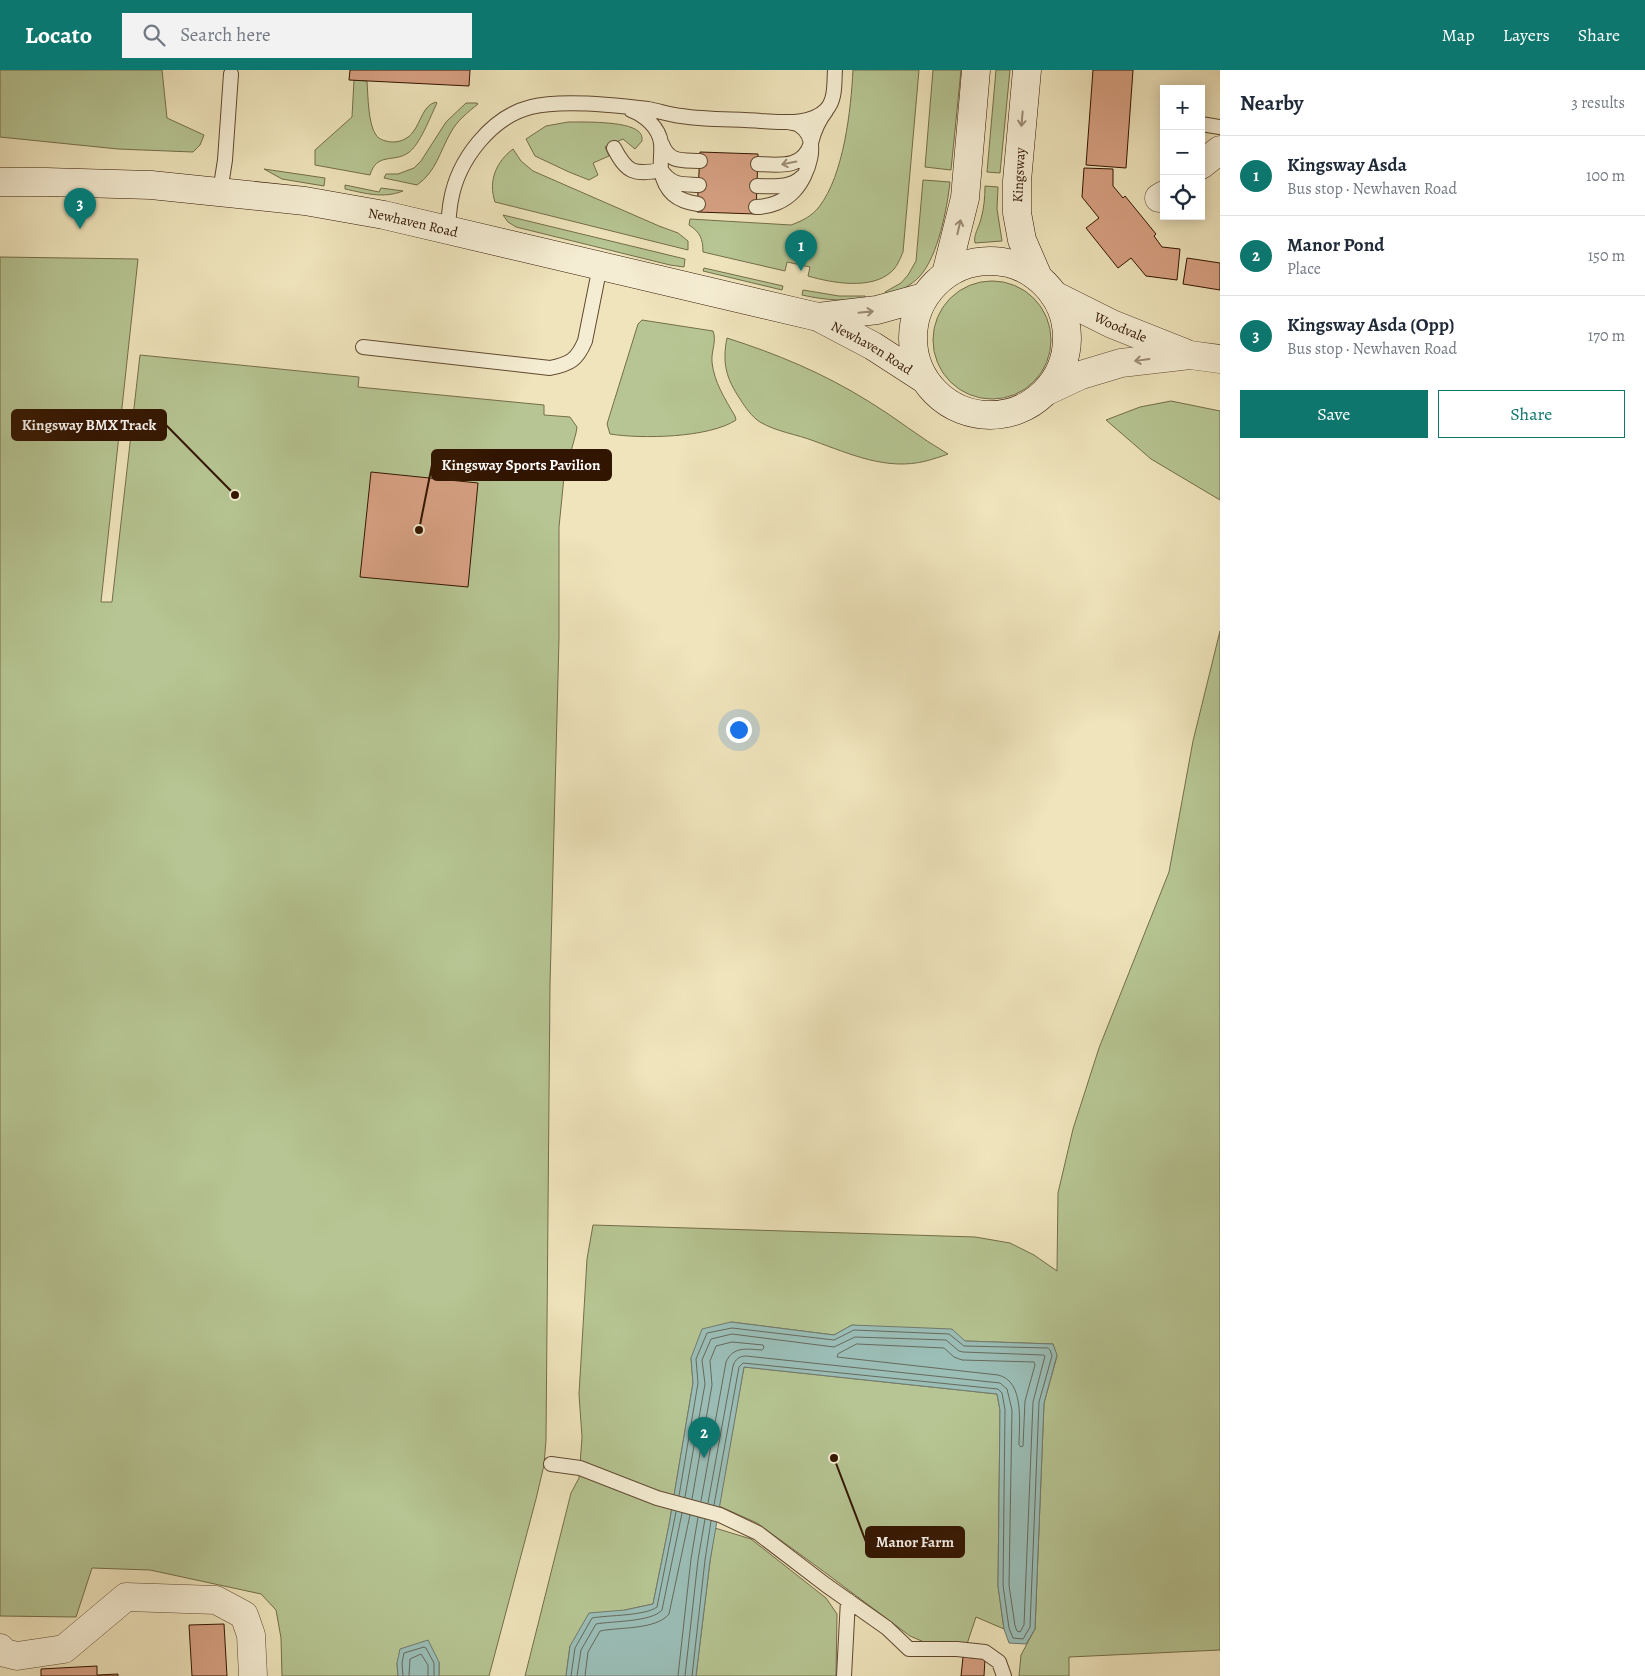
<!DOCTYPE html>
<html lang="en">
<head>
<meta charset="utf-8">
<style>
	body { margin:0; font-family:Alegreya,serif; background:#f2f2f3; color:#1f2937 }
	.controls { position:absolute; right:15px; top:15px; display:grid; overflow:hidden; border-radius:0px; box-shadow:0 2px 12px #0003 }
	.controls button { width:45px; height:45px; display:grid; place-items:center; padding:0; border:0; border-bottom:1px solid #e0e1e3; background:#fff; color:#1f2937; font:25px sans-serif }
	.you { position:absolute; left:738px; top:659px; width:18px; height:18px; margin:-12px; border:4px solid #fff; border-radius:50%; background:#1a73e8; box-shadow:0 0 0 8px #1a73e833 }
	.badge { display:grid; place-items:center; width:32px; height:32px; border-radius:50%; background:#0f766e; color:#fff; font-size:16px; font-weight:700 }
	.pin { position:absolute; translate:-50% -41px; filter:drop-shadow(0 1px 2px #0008) }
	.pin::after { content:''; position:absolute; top:26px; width:18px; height:15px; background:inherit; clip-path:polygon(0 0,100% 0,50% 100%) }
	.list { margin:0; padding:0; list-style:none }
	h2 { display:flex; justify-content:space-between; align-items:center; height:65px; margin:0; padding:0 20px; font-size:21px }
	h2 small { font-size:16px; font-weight:400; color:#747a83 }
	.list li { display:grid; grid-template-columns:32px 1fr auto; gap:15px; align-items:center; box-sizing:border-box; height:80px; padding:0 20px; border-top:1px solid #e0e1e3 }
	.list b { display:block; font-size:19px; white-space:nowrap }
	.list p { margin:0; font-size:16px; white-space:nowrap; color:#747a83 }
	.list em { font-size:16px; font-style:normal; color:#747a83 }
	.actions { display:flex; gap:10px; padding:15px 20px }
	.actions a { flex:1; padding:11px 0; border:1px solid #0f766e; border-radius:0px; text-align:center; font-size:18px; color:#0f766e }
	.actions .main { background:#0f766e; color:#fff }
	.icon { flex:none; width:28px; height:28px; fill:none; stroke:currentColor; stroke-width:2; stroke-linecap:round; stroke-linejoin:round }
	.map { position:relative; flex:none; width:1220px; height:1606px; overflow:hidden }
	header { display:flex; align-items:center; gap:30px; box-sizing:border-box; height:70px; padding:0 25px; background:#0f766e; color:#fff }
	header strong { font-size:24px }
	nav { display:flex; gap:28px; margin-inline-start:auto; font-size:18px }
	.search { width:350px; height:45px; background:#f2f2f3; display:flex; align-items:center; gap:12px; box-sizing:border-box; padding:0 18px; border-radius:0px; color:#747a83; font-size:19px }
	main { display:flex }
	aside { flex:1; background:#fff }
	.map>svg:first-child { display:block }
</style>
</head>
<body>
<header>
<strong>Locato</strong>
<div class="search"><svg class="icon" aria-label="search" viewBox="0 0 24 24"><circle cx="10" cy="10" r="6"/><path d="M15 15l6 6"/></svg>Search here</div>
<nav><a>Map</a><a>Layers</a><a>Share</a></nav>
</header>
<main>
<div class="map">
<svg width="1220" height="1606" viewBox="0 0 1220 1606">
	<rect width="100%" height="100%" fill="#efe4bc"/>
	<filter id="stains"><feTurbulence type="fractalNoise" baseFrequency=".004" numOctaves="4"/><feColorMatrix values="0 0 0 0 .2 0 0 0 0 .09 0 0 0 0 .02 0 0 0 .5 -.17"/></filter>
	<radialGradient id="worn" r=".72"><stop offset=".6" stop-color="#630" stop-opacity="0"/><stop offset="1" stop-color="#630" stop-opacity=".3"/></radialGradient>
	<path fill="#b6c593" stroke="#746d4a" d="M0,0H162L167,48L204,65L200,75L193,82L118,79L0,67Z
		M853,0H919L903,182C900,189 897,197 891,202C871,220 832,213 808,206L810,197L787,192L785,201L703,182C703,169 700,162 689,155L690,149L791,155C802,151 812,146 819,137C844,105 851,39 853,0Z
		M933,0H961L951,100L925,97Z
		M996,0H1010L1000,103L987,102Z
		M354,10L367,11C368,25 368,54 376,65C379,70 388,72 393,72C401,72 409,68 413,62C421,52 423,35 436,32L437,33C430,47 420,75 408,83C393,93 377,82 370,105L315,95V80L352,47Z
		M466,33H477L478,34C468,42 457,51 451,62C440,81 436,102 417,115L384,108L386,104H398L414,98L421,91L446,52Z
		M568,52C584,52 626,51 638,61C642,64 642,67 642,71L635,79L623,69L605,77L609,86L593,93L598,105L589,110L569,102L535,86L526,69L546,56Z
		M513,79L521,91L533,101L659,156L678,163L688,171V180L495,132C488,111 496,92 513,79Z
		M264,99L325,108L324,116L282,109Z
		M923,110L950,112C947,139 938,186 920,206C911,216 899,221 887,226L885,222L901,213L908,205L916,191Z
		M345,115L379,122L381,118L403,121C383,129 364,123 345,119Z
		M985,116L998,117L997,139L1002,171L975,173C973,166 979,157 981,149C984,138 985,127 985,116Z
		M503,145L685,189L684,197L670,195L516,157L508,152Z
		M0,187L138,189L101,532H112L140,285L359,307L358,317L544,335V345L570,347L577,357L576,363L564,407L559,457V568L550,915L546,1370L544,1395L536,1429L489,1606H439V1592L397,1593L398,1606H282L281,1568L276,1540L261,1524L150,1500L92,1498L76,1547L0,1546Z
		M704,198L783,216L782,220L703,201Z
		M933 270a59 59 0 1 1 118 0a59 59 0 1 1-118 0Z
		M803,220L839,226H865L866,230C844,231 824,230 802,225Z
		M642,250L713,261C717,271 711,281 712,292C714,312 725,329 735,346L736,350C709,368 641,369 610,364L607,354L638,254Z
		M727,268C777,284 823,303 868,331C895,347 920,368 948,384C940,387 933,389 926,391C887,401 850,384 814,371C796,364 777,362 760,352C752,347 745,337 740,329C726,308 722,293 727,268Z
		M1171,331L1220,341V430L1151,389L1106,350L1140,337Z
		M1220,561V1580L1069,1587V1606H1019L1021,1585L1035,1559L1044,1333L1057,1286L1053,1274L965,1271L852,1255L834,1265L731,1252L691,1288L693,1313L669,1455L653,1534L625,1540L570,1576L566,1606H525L571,1423L579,1408L582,1367L579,1324L587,1189L593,1155L975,1167L1010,1173L1034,1185L1057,1201L1058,1123L1073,1059L1099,978L1169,802L1193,671Z
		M744,1297L997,1324L1000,1340L998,1516L1004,1559L976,1547L967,1574L924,1572L910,1566L819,1498L757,1453L719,1436Z
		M715,1458L751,1469L826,1528L837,1544L836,1606H696L710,1491Z"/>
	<path fill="#9bbeb7" stroke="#717a6e" d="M731,1252L834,1265L852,1255L952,1259L965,1271L1053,1274L1057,1285L1044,1333L1035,1559L1026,1574L1009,1573L1004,1559L998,1516L1000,1340L997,1324L744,1297L710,1491L696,1606H566L570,1576L589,1543L625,1540L653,1534L669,1455L693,1313L691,1288L702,1259Z
		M428,1570L439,1592V1606H398L397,1593L400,1579Z"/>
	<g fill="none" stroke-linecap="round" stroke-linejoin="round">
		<path stroke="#666a5c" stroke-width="1" d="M857,1274L944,1278L954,1287L962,1290L1034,1292L1035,1295L1025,1331L1023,1376L1021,1377L1019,1375C1019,1354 1025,1311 998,1305L837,1287L838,1284Z
			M679,1426L698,1313L696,1289L707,1263L732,1258L834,1270L854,1260L949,1264L964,1276L1048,1278L1050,1280L1052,1286L1039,1332L1030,1557L1023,1569L1013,1568L1009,1558L1003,1515L1005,1340L1002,1323L998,1319L743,1293L739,1297L714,1435
			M685,1427L705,1314L702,1290L711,1269L732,1264L834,1277L855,1267L946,1270L959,1281L963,1282L1043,1285L1045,1286L1033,1332L1024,1555L1020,1562L1017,1561L1015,1556L1009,1515L1012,1340L1007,1319L1000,1313L746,1286C740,1286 735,1289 733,1296L708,1433
			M692,1429L712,1315L710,1291L716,1276L732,1272L763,1275L764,1278L762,1280C747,1279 733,1276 726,1292L701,1431
			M403,1606L402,1593L404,1583L424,1577L426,1578L434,1593V1606
			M409,1606L410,1589L421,1584L428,1595V1606
			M571,1606L575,1578L592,1548C608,1545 645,1546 657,1537L676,1442
			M577,1606L581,1580L596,1554C612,1551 652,1552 662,1540L682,1443
			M585,1606L588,1582L600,1561C619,1557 656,1560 669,1544L690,1445
			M678,1606L691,1489L698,1447
			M685,1606L698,1490L705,1449
			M692,1606L705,1490L711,1451"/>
	</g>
	<path fill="#d7a183" stroke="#321500" d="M350,0H470L469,16L349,10Z
		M1093,0H1133L1126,98L1086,95Z
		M700,82L758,84L756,144L697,142Z
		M1084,98L1113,99V116L1123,128L1125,126L1156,164L1154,166L1162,177L1180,179L1177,210L1146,206L1131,188L1118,198L1086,158L1099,148L1082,127Z
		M1187,188L1220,193V220L1183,214Z
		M371,402L478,413L468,517L360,507Z
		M224,1554L227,1606H192L189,1555Z
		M963,1587L985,1589L984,1606H961Z
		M97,1596V1605L118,1604V1606H41V1599Z"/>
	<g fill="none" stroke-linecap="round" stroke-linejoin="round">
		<g stroke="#61492f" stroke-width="16">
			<path id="lane" d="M631,40C644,45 659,57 661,73C662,82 660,91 661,100C665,122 677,131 698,134
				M1201,54L1220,57
				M662,74C669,93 682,90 700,91
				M614,78C627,103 634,105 661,100C672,116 681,114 699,115
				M758,94C780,95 803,99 811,73C814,61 818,51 826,41
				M757,116C772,116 790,119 802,107
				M220,122L225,90L231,4
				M756,137C770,137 785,131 794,121C808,106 822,69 799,55C796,53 791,53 788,52
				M447,160C449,150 449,140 451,130C458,90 491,47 531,37C562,29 616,35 648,39C659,41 670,45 681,46C708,50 735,49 761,51C782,52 810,56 826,40C836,30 834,12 835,0
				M363,277L550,298C570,294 577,290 585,271L600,196
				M551,1394L580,1398L657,1428L720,1445L758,1463L826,1515L887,1558L909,1579H957L985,1582L999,1592L1004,1606
				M844,1606L848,1530"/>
		</g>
		<g stroke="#61492f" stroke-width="29">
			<g id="street">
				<path d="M1201,95L1220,80"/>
				<path d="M1159,128L1164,125"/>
				<path id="s1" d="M1054,225L1112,254L1185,283"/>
				<path d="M1047,321L1081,305L1121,293L1190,285L1220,289"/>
				<path d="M0,1578L5,1583L17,1586L64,1579L126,1527L216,1530L244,1545L251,1565L253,1606"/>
			</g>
		</g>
		<g stroke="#321500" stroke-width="29">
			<g id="secondary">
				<path d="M1027,0L1017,111V143L1022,170L1038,207"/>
				<path id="s2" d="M0,112H46L151,115L305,131L384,145L818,247L873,276L924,309"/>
				<circle cx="990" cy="268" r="77"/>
				<path d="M946,204L965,128L976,0"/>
				<path d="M818,247L877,240L924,227"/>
			</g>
		</g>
		<use href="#lane" stroke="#f5edd3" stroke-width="14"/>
		<use href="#street" stroke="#f5edd3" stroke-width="28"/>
		<use href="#secondary" stroke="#f5edd3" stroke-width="28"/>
	</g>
	<defs><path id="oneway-shaft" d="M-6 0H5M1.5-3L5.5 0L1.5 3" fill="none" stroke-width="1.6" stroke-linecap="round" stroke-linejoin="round" transform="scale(1.25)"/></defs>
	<g stroke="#9d8c74">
		<use href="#oneway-shaft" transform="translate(1022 49) rotate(95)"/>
		<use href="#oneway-shaft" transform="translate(789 93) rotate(169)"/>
		<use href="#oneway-shaft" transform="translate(959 157) rotate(-77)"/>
		<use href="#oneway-shaft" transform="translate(866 242) rotate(-6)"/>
		<use href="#oneway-shaft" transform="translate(1142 290) rotate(172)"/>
	</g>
	<g text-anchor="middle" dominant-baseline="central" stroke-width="4" stroke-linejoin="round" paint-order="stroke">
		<g font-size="14" fill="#321500" stroke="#f5edd3">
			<text transform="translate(1019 105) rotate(-87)">Kingsway</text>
			<text stroke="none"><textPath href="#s2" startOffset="416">Newhaven Road</textPath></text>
			<text stroke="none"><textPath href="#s1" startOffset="74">Woodvale</textPath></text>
			<text stroke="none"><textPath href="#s2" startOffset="894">Newhaven Road</textPath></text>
		</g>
	</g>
	<path fill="none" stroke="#321500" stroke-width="2" d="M235 425L166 355M419 460L432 395M834 1388L866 1472"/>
	<g fill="#321500" stroke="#f5edd3" stroke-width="2">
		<circle cx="235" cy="425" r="5"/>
		<circle cx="419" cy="460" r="5"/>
		<circle cx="834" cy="1388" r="5"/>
	</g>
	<g fill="#321500" stroke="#321500" stroke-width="2">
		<rect x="12" y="340" width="154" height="30" rx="5"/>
		<rect x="432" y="380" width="179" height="30" rx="5"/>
		<rect x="866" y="1457" width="98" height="30" rx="5"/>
	</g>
	<g font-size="15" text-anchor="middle" font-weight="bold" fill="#fff">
		<text x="89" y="360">Kingsway BMX Track</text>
		<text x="521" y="400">Kingsway Sports Pavilion</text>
		<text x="915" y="1477">Manor Farm</text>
	</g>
	<rect width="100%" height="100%" filter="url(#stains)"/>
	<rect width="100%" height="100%" fill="url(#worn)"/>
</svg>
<div class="controls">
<button>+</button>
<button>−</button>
<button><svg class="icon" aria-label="locate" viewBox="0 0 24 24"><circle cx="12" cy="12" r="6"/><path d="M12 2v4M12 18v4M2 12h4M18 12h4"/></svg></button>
</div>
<div class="you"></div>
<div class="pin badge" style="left:801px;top:201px">1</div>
<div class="pin badge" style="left:704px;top:1388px">2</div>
<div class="pin badge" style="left:80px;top:159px">3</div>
</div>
<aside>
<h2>Nearby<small>3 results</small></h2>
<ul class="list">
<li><span class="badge">1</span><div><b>Kingsway Asda</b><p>Bus stop · Newhaven Road</p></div><em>100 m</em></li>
<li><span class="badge">2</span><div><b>Manor Pond</b><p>Place</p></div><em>150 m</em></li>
<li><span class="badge">3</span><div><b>Kingsway Asda (Opp)</b><p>Bus stop · Newhaven Road</p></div><em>170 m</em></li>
</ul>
<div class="actions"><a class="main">Save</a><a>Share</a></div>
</aside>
</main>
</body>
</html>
